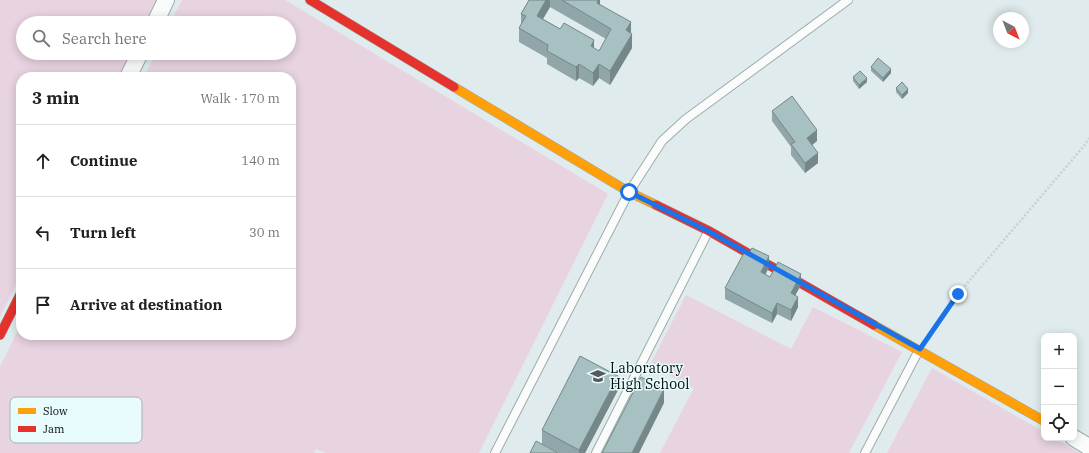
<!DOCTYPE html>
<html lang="en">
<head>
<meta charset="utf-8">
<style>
	body { margin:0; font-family:"IBM Plex Serif",serif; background:#f6f6f6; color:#202124 }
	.controls { position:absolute; right:12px; bottom:12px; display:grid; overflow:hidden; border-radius:8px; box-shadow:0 2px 10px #0003 }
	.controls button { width:36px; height:36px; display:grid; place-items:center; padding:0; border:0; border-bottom:1px solid #e0e0e0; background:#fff; color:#202124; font:20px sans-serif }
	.compass { position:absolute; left:993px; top:12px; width:36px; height:36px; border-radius:50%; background:#fff; box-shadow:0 2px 10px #0003; rotate:138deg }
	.stop { position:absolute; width:12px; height:12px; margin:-9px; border:3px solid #1a73e8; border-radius:50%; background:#fff }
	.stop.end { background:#1a73e8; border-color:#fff; box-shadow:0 1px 4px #0008 }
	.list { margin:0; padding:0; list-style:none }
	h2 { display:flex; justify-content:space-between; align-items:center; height:52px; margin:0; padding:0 16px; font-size:17px }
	h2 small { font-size:13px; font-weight:400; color:#757577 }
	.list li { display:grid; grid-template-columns:26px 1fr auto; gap:12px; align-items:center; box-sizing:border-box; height:72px; padding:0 16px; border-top:1px solid #e0e0e0 }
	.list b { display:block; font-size:15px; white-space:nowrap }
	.list em { font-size:13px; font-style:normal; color:#757577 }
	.icon { flex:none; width:22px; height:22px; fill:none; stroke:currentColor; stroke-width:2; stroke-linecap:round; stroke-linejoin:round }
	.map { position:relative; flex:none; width:1089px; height:453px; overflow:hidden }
	.search { position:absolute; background:#fff; box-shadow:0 2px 10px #0003; left:16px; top:16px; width:280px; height:44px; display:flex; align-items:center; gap:10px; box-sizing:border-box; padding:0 14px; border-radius:22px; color:#757577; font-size:15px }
	.panel { position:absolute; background:#fff; box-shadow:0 2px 10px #0003; left:16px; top:72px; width:280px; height:268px; border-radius:16px }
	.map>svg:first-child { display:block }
</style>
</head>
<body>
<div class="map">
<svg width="1089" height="453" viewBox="0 0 1089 453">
	<rect width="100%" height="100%" fill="#dfebec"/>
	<path fill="#e8d3e1" d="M0,0H157L146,23H23V53H131L119,77H21V275L0,317Z
		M182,0H285L608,194L479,453H326L316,449L314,453H0V367L21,324V335H291V77H144L156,53H289V23H170Z
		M686,295L791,349L813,307L902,352L849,453H660L694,388L650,365Z
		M932,368L1044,432V438H1054L1080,453H887Z"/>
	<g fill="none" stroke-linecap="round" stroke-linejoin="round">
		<g stroke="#a1abab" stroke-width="10">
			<path id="lane" d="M495,453L629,192L662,141L686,119L848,0
				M596,453L708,232
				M865,453L919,350"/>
		</g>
		<g stroke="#a1abab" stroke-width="18">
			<path id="street" d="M155,23L166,0
				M128,77L140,53
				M1074,438L1089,447"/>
		</g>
		<g stroke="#a1abab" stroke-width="10">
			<path id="slow" d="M454,87L629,192L656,205
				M874,325L1044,421"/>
		</g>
		<g stroke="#a1abab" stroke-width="10">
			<path id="jam" d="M310,0L454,87
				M656,205L709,231L874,325
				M0,335L21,293"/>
		</g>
		<path stroke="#cbcfcf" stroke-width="2.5" stroke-dasharray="2 2" stroke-linecap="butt" d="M930,335L958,294L1084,146L1089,138"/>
		<use href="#lane" stroke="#fafcfc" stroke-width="8"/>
		<use href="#street" stroke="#fafcfc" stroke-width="16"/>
		<use href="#slow" stroke="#ff9f0a" stroke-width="9"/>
		<use href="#jam" stroke="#e5322d" stroke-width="9"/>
	</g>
	<path fill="#90a6a8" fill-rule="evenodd" d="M529,0H600V5L631,33L632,48L610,85L599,78L593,86L579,78L576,81L547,64V58L519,42V28L521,25V14ZM550,7L606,39L599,51L543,19Z
		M871,67L891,73L883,82L871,71Z
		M853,77L867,82L859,89L853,81Z
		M896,88L908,93L902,99L896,92Z
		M772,111L817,141L812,145L818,163L805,173L791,155V147L772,121Z
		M769,267L765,275L770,277L801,285L795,295L798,307L791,321L777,314L772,323L725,299V288Z
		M618,390L585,453H559L542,444V430Z"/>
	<path fill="#758788" d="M546,0H550V7L537,29V16Z
		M598,0H600V10L597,3Z
		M631,22V36L626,30Z
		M632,34V48L610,85V71Z
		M594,40V54L591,46Z
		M579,64V78L576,81V67Z
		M599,64V78L593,86V73Z
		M891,69V73L883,82V78Z
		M867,78V82L859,89V85Z
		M908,89V93L902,99V95Z
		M817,130V141L807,149V138Z
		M818,153V163L805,173V163Z
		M769,256V267L761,283V272Z
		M801,274V285L791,303V293Z
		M798,297V307L791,321V310Z
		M777,303V314L772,323V313Z
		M618,376V390L585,453H579V450Z
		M664,389V403L639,453H632Z"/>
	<path fill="#a7c1c3" stroke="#758788" d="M529,0H546L537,16L560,29L564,23L594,40L591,46L599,51L611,29L562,0H598L597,3L631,22L626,30L632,34L610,71L599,64L593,73L579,64L576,67L547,51L548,45L519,28L526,16L521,14Z
		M878,58L891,69L883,78L871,67Z
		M860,71L867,78L859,85L853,77Z
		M902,82L908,89L902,95L896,88Z
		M792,96L817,130L807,138L818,153L805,163L791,144L795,142L772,111Z
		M752,248L769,256L761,272L770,277L778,262L801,274L791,293L798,297L791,310L777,303L772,313L725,288L745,251L749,253Z
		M580,356L618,376L579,450L542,430Z
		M641,377L664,389L632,453H602Z
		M536,441L558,453H530Z"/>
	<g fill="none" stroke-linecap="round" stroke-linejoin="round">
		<path stroke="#1a73e8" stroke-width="5" d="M629,192L708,231L920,349L958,294"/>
	</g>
	<defs>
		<g id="school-bare" transform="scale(1.2)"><path d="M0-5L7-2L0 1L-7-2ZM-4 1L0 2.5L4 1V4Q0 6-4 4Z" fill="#535b5c" stroke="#e8fcfe" stroke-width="2.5" paint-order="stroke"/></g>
	</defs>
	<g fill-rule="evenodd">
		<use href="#school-bare" x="598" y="376"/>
	</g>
	<g text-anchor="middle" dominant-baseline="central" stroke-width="3" stroke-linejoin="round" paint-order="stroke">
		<g font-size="14" fill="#070d0e" stroke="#e8fcfe" text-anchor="start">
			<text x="610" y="368">Laboratory<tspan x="610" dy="16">High School</tspan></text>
		</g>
	</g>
	<rect x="10" y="397" width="132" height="46" rx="6" fill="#e8fcfe" stroke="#a4b4b6" stroke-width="1"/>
	<rect x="18" y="408" width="18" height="6" fill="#ff9f0a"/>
	<rect x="18" y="426" width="18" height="6" fill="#e5322d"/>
	<g font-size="11" fill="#070d0e">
		<text x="43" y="415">Slow</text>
		<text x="43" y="433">Jam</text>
	</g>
</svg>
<div class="controls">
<button>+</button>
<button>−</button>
<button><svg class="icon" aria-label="locate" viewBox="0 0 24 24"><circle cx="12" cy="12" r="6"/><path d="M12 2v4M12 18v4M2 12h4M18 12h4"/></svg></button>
</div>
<svg class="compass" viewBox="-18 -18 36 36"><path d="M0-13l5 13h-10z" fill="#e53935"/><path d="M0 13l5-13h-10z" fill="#757577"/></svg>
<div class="stop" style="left:629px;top:192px"></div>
<div class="stop end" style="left:958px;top:294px"></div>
<div class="search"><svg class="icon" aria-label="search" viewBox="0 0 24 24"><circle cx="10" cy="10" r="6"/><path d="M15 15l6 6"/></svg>Search here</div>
<section class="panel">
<h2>3 min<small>Walk · 170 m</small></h2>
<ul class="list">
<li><svg class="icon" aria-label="ahead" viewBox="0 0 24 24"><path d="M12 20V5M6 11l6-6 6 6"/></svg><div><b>Continue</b></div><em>140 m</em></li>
<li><svg class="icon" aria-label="left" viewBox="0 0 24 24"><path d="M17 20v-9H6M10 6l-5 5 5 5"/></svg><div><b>Turn left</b></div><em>30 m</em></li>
<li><svg class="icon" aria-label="arrive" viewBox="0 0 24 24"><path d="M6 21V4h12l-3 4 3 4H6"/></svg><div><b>Arrive at destination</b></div></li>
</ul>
</section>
</div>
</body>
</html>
